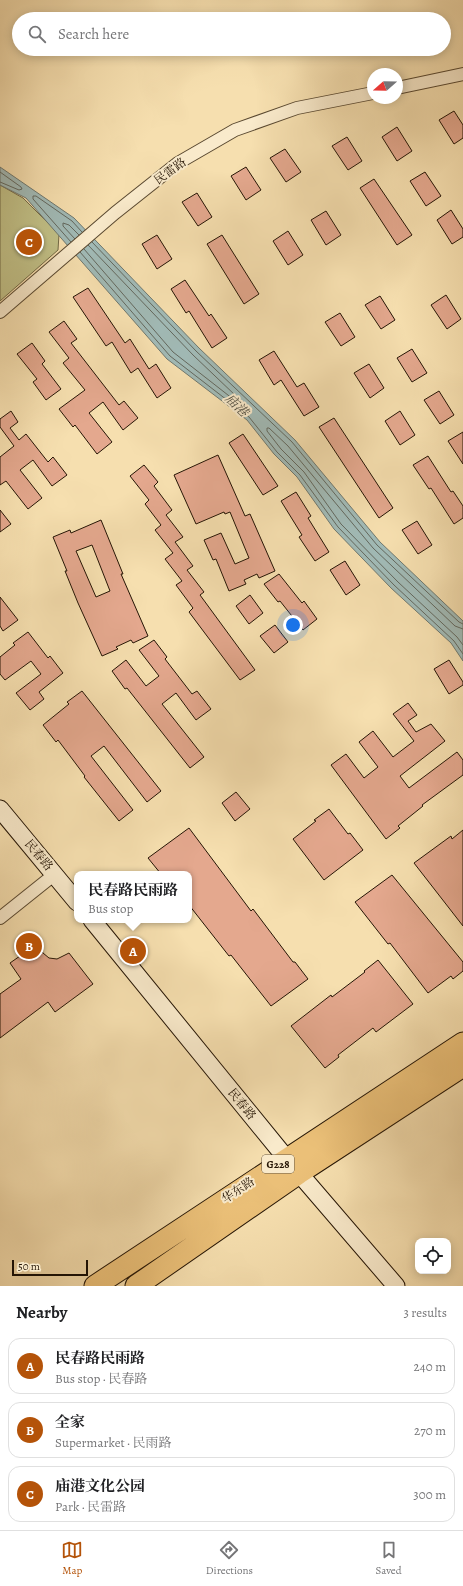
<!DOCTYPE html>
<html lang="en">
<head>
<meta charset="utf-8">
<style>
	body { margin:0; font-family:Alegreya,"Noto Serif SC",serif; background:#f2f2f2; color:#202124 }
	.controls { position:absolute; right:12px; bottom:12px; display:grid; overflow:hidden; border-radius:8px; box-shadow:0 2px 10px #0003 }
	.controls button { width:36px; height:36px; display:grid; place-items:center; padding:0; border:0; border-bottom:1px solid #e0e0e0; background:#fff; color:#202124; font:20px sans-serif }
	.compass { position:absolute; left:367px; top:68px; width:36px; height:36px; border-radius:50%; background:#fff; box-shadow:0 2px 10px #0003; rotate:250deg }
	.scale { position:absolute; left:12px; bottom:10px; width:76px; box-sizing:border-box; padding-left:4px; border:2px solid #251505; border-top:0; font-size:11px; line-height:14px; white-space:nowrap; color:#251505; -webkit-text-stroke:3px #f9eacb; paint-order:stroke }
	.you { position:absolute; left:293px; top:625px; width:14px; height:14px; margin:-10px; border:3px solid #fff; border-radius:50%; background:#1a73e8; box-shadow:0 0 0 6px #1a73e833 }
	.badge { display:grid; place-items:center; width:26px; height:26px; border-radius:50%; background:#b45309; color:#fff; font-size:13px; font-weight:700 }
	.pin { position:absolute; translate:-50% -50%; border:2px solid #fff; box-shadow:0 1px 4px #0006 }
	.popup { position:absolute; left:74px; top:871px; width:118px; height:52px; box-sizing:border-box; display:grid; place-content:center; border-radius:8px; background:#fff; filter:drop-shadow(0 1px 3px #0005); font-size:13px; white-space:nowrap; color:#757577 }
	.popup b { font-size:15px; color:#202124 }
	.popup::after { content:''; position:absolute; left:50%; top:100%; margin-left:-8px; border:8px solid transparent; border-top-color:#fff }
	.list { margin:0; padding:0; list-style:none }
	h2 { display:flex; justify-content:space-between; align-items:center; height:52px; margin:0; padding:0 16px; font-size:17px }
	h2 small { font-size:13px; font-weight:400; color:#757577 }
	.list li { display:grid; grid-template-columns:26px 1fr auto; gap:12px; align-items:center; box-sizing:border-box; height:56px; margin:0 8px 8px; padding:0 8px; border:1px solid #e0e0e0; border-radius:12px }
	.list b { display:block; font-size:15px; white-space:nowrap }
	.list p { margin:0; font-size:13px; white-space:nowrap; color:#757577 }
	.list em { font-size:13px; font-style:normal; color:#757577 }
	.icon { flex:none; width:22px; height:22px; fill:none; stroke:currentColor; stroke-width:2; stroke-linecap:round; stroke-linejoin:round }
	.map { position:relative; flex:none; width:463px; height:1286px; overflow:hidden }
	.search { position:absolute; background:#fff; box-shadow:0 2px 10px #0003; left:12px; right:12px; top:12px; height:44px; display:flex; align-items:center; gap:10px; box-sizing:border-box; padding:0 14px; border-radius:22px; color:#757577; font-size:15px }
	.sheet { height:244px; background:#fff }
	nav { display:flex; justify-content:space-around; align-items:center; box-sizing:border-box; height:56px; border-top:1px solid #e0e0e0; background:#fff; font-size:11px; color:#757577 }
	nav a { display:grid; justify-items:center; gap:2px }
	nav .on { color:#b45309 }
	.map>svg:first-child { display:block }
</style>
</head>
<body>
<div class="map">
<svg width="463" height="1286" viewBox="0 0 463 1286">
	<rect width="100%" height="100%" fill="#f6dfaf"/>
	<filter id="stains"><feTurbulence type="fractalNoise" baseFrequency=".005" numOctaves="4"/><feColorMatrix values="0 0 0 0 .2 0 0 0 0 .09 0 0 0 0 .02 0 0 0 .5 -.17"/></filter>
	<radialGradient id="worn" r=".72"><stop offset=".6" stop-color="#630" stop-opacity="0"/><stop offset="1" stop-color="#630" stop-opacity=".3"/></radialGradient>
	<path fill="#c1c087" stroke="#736a46" d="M0,185L23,198L59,234L58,250L0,301Z"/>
	<path fill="#a1bab6" stroke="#6f786f" d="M0,167L74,218L199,348L295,440L380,542L463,621V661L451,643L391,588L334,529L297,477L274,454L247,420L167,359L26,198L0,185Z"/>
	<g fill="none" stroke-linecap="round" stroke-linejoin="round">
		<path stroke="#63685e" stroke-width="1" d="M0,172L21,187L22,189L19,190L0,182
			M75,239L63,226V223L69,225L79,235
			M71,242L33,199V196H36L72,221L82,232
			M92,242L196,351L292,442L377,545L459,622L463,624
			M84,249L173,352L233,399H236V396L193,355L88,245
			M80,252L170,356L249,417L277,452L300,475L338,527L394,585L454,641L463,654
			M463,629L455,626L373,548L288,446L269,428H267V431L281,449L304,472L341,524L398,582L457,637L463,645"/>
	</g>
	<path fill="#e4a88e" stroke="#251505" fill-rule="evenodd" d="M454,111L463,125V138L454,144L439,120Z
		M397,127L412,151L397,161L382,137Z
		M347,137L362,161L348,170L332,146Z
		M285,149L301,172L286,182L270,158Z
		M246,167L261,190L246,200L231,176Z
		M425,172L441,196L426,206L410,181Z
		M374,179L412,235L397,245L360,188Z
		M197,193L212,217L198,226L182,202Z
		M451,210L463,229V237L452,244L437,220Z
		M326,211L341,235L326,245L311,220Z
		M288,231L303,255L288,265L273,241Z
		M157,235L172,259L157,269L142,244Z
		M222,235L259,294L244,304L207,244Z
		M185,280L209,316L211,314L227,338L212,348L189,311L186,313L171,289Z
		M88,288L125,343L130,339L149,369L156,364L171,388L157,398L138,368L131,373L112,342L106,346L73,297Z
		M446,295L461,319L447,329L431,305Z
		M380,296L395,320L381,329L365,305Z
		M340,313L355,337L341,346L325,322Z
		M64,321L77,339L71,343L119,405L124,401L138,418L123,430L103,402L89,413L112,442L97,454L75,425L73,427L59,409L85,390L63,363L69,358L49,332Z
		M32,343L45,361L42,364L61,389L46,400L33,382L37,379L17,354Z
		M412,349L427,373L412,382L397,358Z
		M274,351L297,387L304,383L319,407L304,416L281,380L274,385L259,360Z
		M369,364L384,388L370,398L354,373Z
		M439,391L454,415L440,424L424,400Z
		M11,411L18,422L10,428L19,440L26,434L48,462L53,457L67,475L52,486L33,460L20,470L42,498L28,509L6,481L0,485V457L14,446L0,427V419Z
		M400,411L415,435L400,445L385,421Z
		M334,418L393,508L379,518L319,427Z
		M463,432V464L448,441Z
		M243,434L278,486L263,495L229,443Z
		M218,455L245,516L250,514L275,571L259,578L257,574L244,580L246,584L229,591L216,559L213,560L204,540L221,533L235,564L249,558L230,512L225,514L224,512L196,524L174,475Z
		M428,456L451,492L453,491L463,506V518L454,524L431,488L429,489L413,465Z
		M144,465L158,482L154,486L172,510L166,515L183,537L175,542L193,566L187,570L204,592L200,595L255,670L240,680L189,612L193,608L176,585L182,581L165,559L173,553L155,530L161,525L145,504L149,500L130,476Z
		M296,492L311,516L308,518L329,552L315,561L299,537L302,535L281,501Z
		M0,510L11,524L0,532Z
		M101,520L123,574H121L148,636L133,643L131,640L116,647L118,649L102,656L78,603L65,571H67L53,537L70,530L71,533ZM92,545L110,591L96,597L76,551Z
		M417,521L432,545L418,554L402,530Z
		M345,561L360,585L346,595L330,570Z
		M279,574L302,603L304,601L317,619L303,630L280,601L278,602L264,584Z
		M250,595L263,613L249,624L236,606Z
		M0,597L18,620L3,631L0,626Z
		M275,625L288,642L274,653L260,636Z
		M28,632L48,658L50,656L63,673L39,692L44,699L30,710L16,693L41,674L31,661L5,680L0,674V657L15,645L13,643Z
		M154,640L167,657L165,659L192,694L197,691L211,709L196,720L176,693L162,704L204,757L190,768L127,688L125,689L112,671L126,660L146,686L159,676L139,650Z
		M449,660L463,682V685L449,694L434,669Z
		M82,691L161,791L147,802L104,746L91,756L133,810L119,821L84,777L85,776L58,740L56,742L43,725L69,704L67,702Z
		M408,703L417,715L408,721L416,732L431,724L445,741L400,776L409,788L457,752L463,760V775L422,805L423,806L398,826L400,828L386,839L331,765L346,754L364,778L378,767L359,742L373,731L393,757L414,741L393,714Z
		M236,792L250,809L235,821L222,803Z
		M329,809L348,834L350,833L363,850L324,880L293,839L316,821L314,820Z
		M189,828L251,911L253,909L293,962H295L308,979L271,1006L231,955L229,956L189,905V874H161L148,858Z
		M463,830V926L414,863L451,836L452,839Z
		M392,875L463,962V971L453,979L451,976L428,993L390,943L388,944L355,902Z
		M37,944L43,953L49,958L57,959L69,953L93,984L55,1012L48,1002L0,1038V994L21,979L10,963Z
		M378,960L413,1004L376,1032L373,1028L338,1055L339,1057L325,1068L291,1026L331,995L332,997L365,972L364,971Z"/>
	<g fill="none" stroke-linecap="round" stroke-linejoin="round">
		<g stroke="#594830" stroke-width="14">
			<path id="street" d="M397,88L463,74
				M0,312L115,213L178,163L235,130L297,108L373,93
				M0,918L55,874"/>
		</g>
		<g stroke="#251505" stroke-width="19">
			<path id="secondary" d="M0,809L77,902
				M92,920L286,1158L396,1286"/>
		</g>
		<g stroke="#251505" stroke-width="23">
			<path id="highway" d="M95,1286L463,1043
				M136,1286L299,1173L463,1066"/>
		</g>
		<use href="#street" stroke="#f9eacb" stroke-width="12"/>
		<use href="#secondary" stroke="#f9eacb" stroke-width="17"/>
		<use href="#highway" stroke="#ebc078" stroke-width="21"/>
	</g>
	<g text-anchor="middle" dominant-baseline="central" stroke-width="4" stroke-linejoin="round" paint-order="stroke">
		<rect fill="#f9eacb" stroke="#655540" stroke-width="1" x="262" y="1155" width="32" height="18" rx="3"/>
		<g font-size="11" font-weight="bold" fill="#251505">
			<text x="278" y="1164">G228</text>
		</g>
		<g font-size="12" fill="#251505" stroke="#f9eacb">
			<text transform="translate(170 171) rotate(-36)">民雷路</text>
			<text transform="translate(39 855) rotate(50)">民春路</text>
			<text transform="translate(242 1104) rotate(51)">民春路</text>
			<text transform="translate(238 1190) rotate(-34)">华东路</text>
		</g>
		<g font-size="13" font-style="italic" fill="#504f43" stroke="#f9eacb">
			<text transform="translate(237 405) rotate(44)">庙港</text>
		</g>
	</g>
	<rect width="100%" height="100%" filter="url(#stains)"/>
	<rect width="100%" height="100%" fill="url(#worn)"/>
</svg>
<div class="controls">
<button><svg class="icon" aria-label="locate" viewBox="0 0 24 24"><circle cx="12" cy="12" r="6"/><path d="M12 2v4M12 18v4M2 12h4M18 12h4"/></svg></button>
</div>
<svg class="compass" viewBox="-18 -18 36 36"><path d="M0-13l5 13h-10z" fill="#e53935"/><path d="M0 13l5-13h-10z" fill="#757577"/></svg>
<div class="scale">50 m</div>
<div class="you"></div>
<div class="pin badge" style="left:133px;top:951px">A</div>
<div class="popup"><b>民春路民雨路</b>Bus stop</div>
<div class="pin badge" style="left:29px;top:946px">B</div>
<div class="pin badge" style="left:29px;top:242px">C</div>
<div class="search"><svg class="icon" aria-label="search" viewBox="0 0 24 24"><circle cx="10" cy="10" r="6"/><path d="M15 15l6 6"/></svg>Search here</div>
</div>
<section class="sheet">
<h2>Nearby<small>3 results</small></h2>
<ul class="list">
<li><span class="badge">A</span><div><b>民春路民雨路</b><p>Bus stop · 民春路</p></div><em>240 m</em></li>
<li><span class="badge">B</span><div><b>全家</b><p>Supermarket · 民雨路</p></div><em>270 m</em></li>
<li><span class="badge">C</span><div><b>庙港文化公园</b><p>Park · 民雷路</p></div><em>300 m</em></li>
</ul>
</section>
<nav>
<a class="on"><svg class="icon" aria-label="map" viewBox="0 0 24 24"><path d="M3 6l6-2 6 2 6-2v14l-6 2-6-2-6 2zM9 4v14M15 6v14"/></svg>Map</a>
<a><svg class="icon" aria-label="directions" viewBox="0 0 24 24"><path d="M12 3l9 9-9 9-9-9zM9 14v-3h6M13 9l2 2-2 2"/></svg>Directions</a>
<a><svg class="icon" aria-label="saved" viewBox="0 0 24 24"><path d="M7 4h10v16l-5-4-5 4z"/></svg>Saved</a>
</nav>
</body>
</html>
